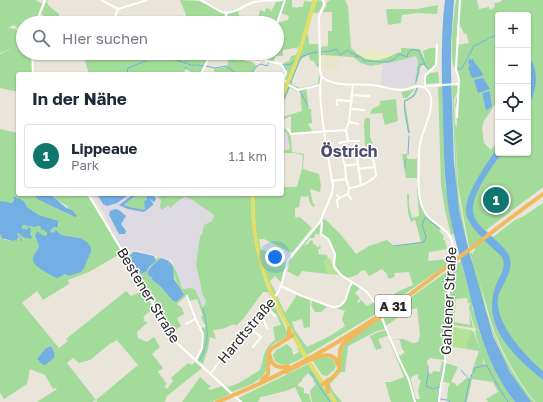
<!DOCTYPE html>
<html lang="de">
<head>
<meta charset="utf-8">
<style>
	body { margin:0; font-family:"Golos Text",sans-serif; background:#f6f6f7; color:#1f2937 }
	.controls { position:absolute; right:12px; top:12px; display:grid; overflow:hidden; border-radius:4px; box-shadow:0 1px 3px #0004 }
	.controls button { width:36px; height:36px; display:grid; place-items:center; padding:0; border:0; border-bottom:1px solid #e0e1e3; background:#fff; color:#1f2937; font:20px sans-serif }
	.you { position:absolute; left:275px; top:257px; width:14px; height:14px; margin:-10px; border:3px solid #fff; border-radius:50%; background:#1a73e8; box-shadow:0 0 0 6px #1a73e833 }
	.badge { display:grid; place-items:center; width:26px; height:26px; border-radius:50%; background:#0f766e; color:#fff; font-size:13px; font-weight:700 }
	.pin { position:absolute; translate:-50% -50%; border:2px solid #fff; box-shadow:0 1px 4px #0006 }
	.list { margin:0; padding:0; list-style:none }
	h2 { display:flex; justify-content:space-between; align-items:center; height:52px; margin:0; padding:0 16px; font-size:17px }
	h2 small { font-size:13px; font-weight:400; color:#747a83 }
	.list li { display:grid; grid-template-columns:26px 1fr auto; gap:12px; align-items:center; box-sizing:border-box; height:64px; margin:0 8px 8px; padding:0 8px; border:1px solid #e0e1e3; border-radius:4px }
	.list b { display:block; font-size:15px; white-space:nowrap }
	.list p { margin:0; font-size:13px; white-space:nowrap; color:#747a83 }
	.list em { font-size:13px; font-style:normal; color:#747a83 }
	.icon { flex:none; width:22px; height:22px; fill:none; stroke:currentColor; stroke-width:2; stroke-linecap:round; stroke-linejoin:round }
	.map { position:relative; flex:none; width:543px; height:402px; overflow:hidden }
	.search { position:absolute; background:#fff; box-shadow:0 1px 3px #0004; left:16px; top:16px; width:268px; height:44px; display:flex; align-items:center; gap:10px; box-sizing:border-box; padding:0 14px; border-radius:22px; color:#747a83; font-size:15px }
	.panel { position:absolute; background:#fff; box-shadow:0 1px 3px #0004; left:16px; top:72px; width:268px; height:124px; border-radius:4px }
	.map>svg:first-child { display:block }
</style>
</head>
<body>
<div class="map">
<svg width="543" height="402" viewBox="0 0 543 402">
	<rect width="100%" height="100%" fill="#e9e5da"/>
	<path fill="#dddae1" d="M417,56L418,61L415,84L405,88H395L380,85L383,63H389L396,60Z
		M282,131L287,133L290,149L282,151Z
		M93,194H155L157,196L179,200L185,197L188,198L214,215L212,221L204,225L202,235L200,236L196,265L203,296L206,299V305L203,308L195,289L191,287L184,289L172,260L136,250L130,254L127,253L124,246L120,247L102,209Z"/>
	<path fill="#e9e5ca" d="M321,55L339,56V70H321Z"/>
	<path fill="#a3db9a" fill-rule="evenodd" d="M0,0H35L43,4L35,23H23V28H19V30L14,25L8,28L16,29L18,31L23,30V53H32V74H18V92L0,88V54L13,48L0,53Z
		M47,0H48L47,2L49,6L59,14V23H55L41,14Z
		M180,0L201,1L224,14L225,16L224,23H188V20Z
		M286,0H292V7L298,8V7H303L304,1L311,2L313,0L297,56L287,82L285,80L287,72L284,63L289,61L291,56L296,55L299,46L296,49L295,48L283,50V56H275L274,62L268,61L270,53H277V23L288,20L289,16L281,13L276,23H257L260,10L265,12L266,8L270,9L271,12L276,2L284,1V4Z
		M317,0L322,1L323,5L318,13H313L307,34L308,35L309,43H310L309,46L311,44H319V67H317L314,61L310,60L309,55C298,57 294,74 291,84L300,88L318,84L319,75C321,77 320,83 319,85L296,89L289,84L300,54L301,55L300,54Z
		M330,0H345L348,6L351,48C362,59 371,62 386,58C391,56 395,53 401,52V48L420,49L425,61L423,51L430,48H435L436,49L435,53L436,54L435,65L432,69H429V71L424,65H422C418,70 419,77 416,84L413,85L415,83L418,61L416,56C408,58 390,64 383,63L382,64L370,66L361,63L353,57L321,55V47L328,46V31H332V12H322L326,7L327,2Z
		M456,0H459L455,68C448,57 454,14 456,0Z
		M460,0H477L479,9L489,7L490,10L495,7L494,3L501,2L502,0H543V187L486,230L493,237L515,220L524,216L543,203V402H535C517,380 504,356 494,330C485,304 480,277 470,254L472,252L473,255V252L475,250L473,245L469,247L458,185L455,126L456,124L457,128V101L456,107H455L456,97L457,99L459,80L457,74V45L469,43L466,33L464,34L461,27H458ZM498,15H528V153H498V107L495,123L497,141L491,150L484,143L482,128L484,121L498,100ZM490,91L492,104L486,111L482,93Z
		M438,5L437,14L418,13L402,15L401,23L388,25L386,9H417Z
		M238,11L240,22L225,23L227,14Z
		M83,53H94V56L106,59L111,53H154L156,56L161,54L160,53H166L177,57L181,53H211L201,74H195L185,69L184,74H89Z
		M229,58L241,61V59L254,61L253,63L257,66L253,71L257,73L215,74L214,69L227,67Z
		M429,72L431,73L438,72L439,83L426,84C425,79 425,75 429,72Z
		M452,85H457L458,88C458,93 454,97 454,101L457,178L459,200L468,249L459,211L456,186Z
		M288,86L296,90L306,88C308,95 307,102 309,109H311L312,123L308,124L312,131L291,133V116L282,120V117L302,111L300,90L297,91L290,88L282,105V99Z
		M438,87H442L445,184L454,234L451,235L445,210L441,184Z
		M417,88H418C417,97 412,98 405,102L410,133H408L404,102L407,98H403L401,92L415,89L406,99H409L415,94Z
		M396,99L398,121L385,125L382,113L370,114L372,109L380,105V101Z
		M365,118H370V137L373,144L367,147L365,146L364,125Z
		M283,128C293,133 291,141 292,152L304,154L303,169L319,174L321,185L320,192L310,189L313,204H315L314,207C309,205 309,199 308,195L306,197L301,196L299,207L295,208V216L296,218L300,217L312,228L292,253L264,239L256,240L254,194H282V187H295L297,186L302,169L303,155L295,153H282V151L290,149L287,133L282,131Z
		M0,129L18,133V194H32L39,200L71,215L67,206L47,194H88L123,252L89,272L68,280L69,284L43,300L37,291L22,303L59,348L68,341L66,339L126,291L131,296L143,291L123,254L155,307L146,292H144L154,308L143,317L145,320L143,321L148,322L137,332L138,338L147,342L154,337L160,347L152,354L163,368L158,372L167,384L164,386L167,389L173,381L171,378L188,363L192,365L195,362L202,368L167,396L165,402H97L96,400L92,402H37L57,389L56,388L53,389L45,375L30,369L27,384L4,399L0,393V234L5,240L12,241L15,239L17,240L18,238L22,240L17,234L18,233L23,237L30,235L24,228L22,230V225L34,227L40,226L47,231V236H44L37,232L35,236L39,246L33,256C36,264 44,275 53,275C59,275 63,273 68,276C83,273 86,264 91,252L80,238L61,235L56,230L54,233L50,234V231L54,227L59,226L58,222L39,215L27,207L24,201L21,200L14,199L13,202L8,203L0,201ZM117,340L138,365L96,400L67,363L73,358L79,363L90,360L111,343H112ZM49,346L53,348L54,357L48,364L41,363V361H38L37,359Z
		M402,154H407V159H417V178H406Z
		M417,188H419C422,211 423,214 441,228L439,231L444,236L443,240H445L447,249L429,252L428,261L451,259V257L452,261L379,312L307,355L289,325L275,299L277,296L285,313L297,295L310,300V327L304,328L302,319L292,322L295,330L307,347L330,336L345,326L342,319L345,311L336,308C347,304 346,293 352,284L355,285L360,288L355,293L360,298L357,302L358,303L361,300L367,306L374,302L378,304L399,291L413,285L409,272L395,273L394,277L389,279L386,273L382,269L369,276L365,270L362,271V270L357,275L347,278L341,274L335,265V254L329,239L321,233L323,220L325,219L342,236L356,254L369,246L387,240L394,246L421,242L415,220L411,222L408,213L407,194H409V205L412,218L419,216Z
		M137,194H147V197L144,201L145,209L143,210L124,205Z
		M155,194H251C251,231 257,263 271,297L268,292H263L244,318L236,326L234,324L222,329L213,330L216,339L210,337L208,349L203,364L197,360C202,349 206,340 201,328L206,327L201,317L203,316L197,299L189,301L186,294V296L177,304L182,308L184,314L177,318L181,326L172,333L123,252V247L127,254H132L131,259L137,270L141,274L146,272L158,257C176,260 177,274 183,289L190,288L195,289L203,308C206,303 207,300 203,296L196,265L200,236L202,235L204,225L212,221L214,215L192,200L185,197L179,200L170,208L168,205L162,210L160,207L161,200ZM160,258L169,261L168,266L170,263C174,274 175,283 184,293L183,296L176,302L173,301L161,287L151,279L153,277H150L148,274H147L151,267Z
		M321,222L319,235L316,233L314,238H310L303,246L307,244H309V242L311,240L313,241V245L315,244L318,248L320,245L321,248L318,250L319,252L318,254L327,255L328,259L324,261L328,274L302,271L298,277L287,271L291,259Z
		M259,240L261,250L270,252L269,258L286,262L281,282L275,276L270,281L276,293L273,296L268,283L256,241Z
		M469,255C479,269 482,295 487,313C497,346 512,375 534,402H531C496,360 484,307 469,255Z
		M461,261L473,306H472L473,311H474C482,343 494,376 515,402H488L486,399L498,392L493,382L472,379L467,402H450L447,400L448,388L450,383L443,382L446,363L458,367L451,382L456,384V385L458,386L460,383H462L464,380L468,377L470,378L471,374H473L472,371L479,351L467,349L466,339L470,334L471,330L474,332C476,342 485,355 483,365L485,364L476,336L475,330H477L476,328L475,329L469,308L470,303H468L467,298L456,299L454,320L455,322L470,325L469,310L473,328L447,324L449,295L450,294L453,267Z
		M452,268L447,292L441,293H448L447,299L445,360L430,358L427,361L428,373L432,374L433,371L440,372L442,361L444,362L439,402H416L413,392L397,355L400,356L405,352L402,349L400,340H393L403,339L413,343L418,342L420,335L417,308L407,311L386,326L389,333L383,317ZM418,374V379L421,380L418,390L420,399H416L411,380V377Z
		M272,300L286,329L288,335C283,340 274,342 270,347C266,353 267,359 267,365C267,381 244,387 232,392L224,385L228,387L239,383L260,370C265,356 262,350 275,340L273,327L281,325L277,315L266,305Z
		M312,300L327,307L323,310L322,312H315L311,305Z
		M382,318L385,329L377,331L348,346L345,372H341L330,384L332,390L342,402H337L329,389L327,384L337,374L340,353L344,342Z
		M387,330L388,334L387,336L378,339L382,348L376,350L370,336L378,332Z
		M390,338L406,373L415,402H391L385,382H391L404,377L391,345Z
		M287,344L292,349L293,355L299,352L298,349L295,350L298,348L304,357C295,362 284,369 275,361L273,355L276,350Z
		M322,357C331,357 333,358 336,366L334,370L327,376L322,375L313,361Z
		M308,364L333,402H312L310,391L316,384L313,381L314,379L308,373L302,379V381L298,384V386L304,388V393L309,394L311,402H302L295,387L286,391L261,397L259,398L260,400L257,402H243L238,398Z
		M200,377L211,387L208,388L210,390L222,386L230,394L212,402H182Z"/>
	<path fill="#eaecbe" d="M376,50V52L396,53C380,62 371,63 356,53Z"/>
	<path fill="#b3e296" d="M330,258L334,269L340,275L328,274L324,261Z
		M449,326L471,330L470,339L466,340L467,349L447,346Z"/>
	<path fill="#74afe3" d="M445,0H454L451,43V72L454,162L459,211L470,255L493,336L510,372L531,402H515C487,367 477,324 467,283C462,262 455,242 451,221C444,188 444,155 443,121C442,81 440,41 445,0Z
		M528,56C541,72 536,90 528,108Z
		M470,58L471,60L473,59C475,65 481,69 483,75L482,76L472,78L468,68L471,64L469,65L468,62Z
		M483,78L490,89L478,93L474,80Z
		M490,91L492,106L486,111L482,93Z
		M498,147V153H502C492,166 471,195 473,212C474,221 483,229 489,234C496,241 508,249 510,259C513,271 503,283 499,294C491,320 525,356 543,371V380C515,358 480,325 496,285C500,275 507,268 502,257C490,245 474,233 467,217C460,199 488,162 498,147Z
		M32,194C36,194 43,193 48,194C56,197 66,210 72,210L77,216L75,217L39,200Z
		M97,194H130L117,203L107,206L103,204Z
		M134,194H137L124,205L130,207L144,210L145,209L144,201L146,200L147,194H153L156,199L154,202L149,199L153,203V205L144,212L128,209L119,205Z
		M13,196L24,201L27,207L39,215L58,221V227H54L50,231L51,233L52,232L54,233L56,230L61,235L80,238L87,242L91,248V252L84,268L81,272L69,276L64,274L62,276L57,278C51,275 31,266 33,258C33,254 38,250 39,246L35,236L37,231L44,236L47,235V231L45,232L44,229L42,230L40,226L34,227L22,225V230L24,228L27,230L28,227L31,229L30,235L32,236L31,239L23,237L18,233L17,234L22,240L21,241L19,237L17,239V241L15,240L12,241L2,238L0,234V201L12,203L14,200Z
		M115,209L119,210L126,216L121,224L126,231L125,234H119L109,215L110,211Z
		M133,252H136L154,256L156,261L150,266L146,272L140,274L131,259L132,257L130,256Z
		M161,258L169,261L168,266L170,262L173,267L174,279L184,294L183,296L176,302L173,301L161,287L151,279L153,277H150L148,274L147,275C148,268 156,262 161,258Z
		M50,346C54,348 55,354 54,358L47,364L43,365L37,359L45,349Z"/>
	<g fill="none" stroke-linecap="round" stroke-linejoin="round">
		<path stroke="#74afe3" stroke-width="1" d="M487,39L498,34
			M321,52L331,51L336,49L340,55L348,50L351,53L355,54L356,57L358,55V57H361L364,61C376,60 391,67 399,54L407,57C408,50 412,48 419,51L425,65L428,69
			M156,56L163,54L177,59
			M301,57L311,53L318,52
			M150,59L155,57
			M177,60L191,65H194
			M282,64L285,65L291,64L294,61
			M196,65L205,66
			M284,65L286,70
			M206,66L215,68L226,66L237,74
			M185,69L186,67
			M457,70L462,68L474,46L486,40
			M90,73L95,74
			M127,74L128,68L146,61
			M251,74L257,66L261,64L267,66L269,62
			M285,79L286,73
			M416,81L419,72L418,68L421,64H424
			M291,85V82L301,57
			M300,91L308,106
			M405,100C403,107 407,124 409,133
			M407,100L414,95L417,88
			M282,104L289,87
			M408,154L409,136
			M405,168V161L407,159
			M164,198L167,194
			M394,246L424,242L426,237L422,225L425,217L440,229
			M199,361C210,346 208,326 203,309
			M484,365L487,366L499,388L508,402
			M428,366V375L426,386L433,389L439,387
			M461,370L467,377
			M310,372L330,402
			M473,373L475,368L483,366
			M471,377L472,374
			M438,399L444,363
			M440,399L447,400L450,402
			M465,402L470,379"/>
		<path stroke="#fff" stroke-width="2" d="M101,0L118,9L147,0
			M200,0C208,3 214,9 222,12C235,15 243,5 254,2C263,0 273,1 282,0
			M323,0L324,5L319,16L320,71L322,77C337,88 355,83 372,85C382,86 392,90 402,90C410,90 418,83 425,88C440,98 424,127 421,139C419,146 419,153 419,160C419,177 416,200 426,214C432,224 450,229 452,242C456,261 450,281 448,299C446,320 447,340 445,360C444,374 439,388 439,402
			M36,23L45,0
			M112,23L118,9
			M224,23L227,13
			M277,23L285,0
			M32,53L33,74
			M242,59L259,62L262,60L281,64L286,72L284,80L288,83
			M262,60L264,53
			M201,74L211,53
			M287,84L298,90L320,85
			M425,86L458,84
			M425,88V76L436,65L437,45
			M352,95L369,96
			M337,105V100L352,101
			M351,109L364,110
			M457,117L459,80L456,69L460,0
			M349,122L358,124
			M288,129L291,134L346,130L349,122L353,84
			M346,130L348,141H359
			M339,143L348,141
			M342,156L345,166L346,179
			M345,166L357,164
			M358,169L375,167
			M332,181L346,179L349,188L348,194L340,198L337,195
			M361,185L357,157L369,151
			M349,188C359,187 369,183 376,176L374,162L369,150
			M88,194L178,344L241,402
			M348,194L351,199
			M338,207L337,200L340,198
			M320,221L322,223L321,234L328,239L330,243L335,254L334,266L336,269L341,275L366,291L376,304L397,355L409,380L415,402
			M281,286L302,296L333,307L340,306L345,301L350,286L352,283
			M187,296L196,320L203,334L202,348L196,360
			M264,305L275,316
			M257,313L262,317L267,328
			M186,324L195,319
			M247,326L261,337L253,347
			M210,374L264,305L277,294L281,286L288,260L320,222L332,193L333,186C330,169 315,89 322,77"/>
		<path stroke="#e3df64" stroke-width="3.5" d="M282,96L297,60L315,0
			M253,194C249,275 293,337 335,402"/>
		<path stroke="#efba5e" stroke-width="4" d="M362,329L393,309
			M288,338L289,335V328
			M270,356C271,366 279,369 288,366
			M313,359C323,354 335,352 338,365
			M286,372L315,357
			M262,380L268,374L269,353L271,349L293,335
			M328,381L327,384L328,392
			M323,384L333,377L339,370L340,350L343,344L364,328
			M217,402C283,376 347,339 405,298C452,264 496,228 543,194"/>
	</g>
	<g text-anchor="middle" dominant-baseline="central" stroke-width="3" stroke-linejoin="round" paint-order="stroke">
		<rect fill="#fff" stroke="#686868" stroke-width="1" x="375" y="295" width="36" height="22" rx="3"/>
		<g font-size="13" font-weight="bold" fill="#272727">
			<text x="393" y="306">A 31</text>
		</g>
		<g font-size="14" fill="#272727" stroke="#fff">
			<text transform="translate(149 295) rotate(59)">Bestener Straße</text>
			<text transform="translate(448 301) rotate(-87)">Gahlener Straße</text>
			<text transform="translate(246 330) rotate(-50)">Hardtstraße</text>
		</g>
		<g font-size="16" font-weight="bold" fill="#4d4c73" stroke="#fff">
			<text x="349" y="151">Östrich</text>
		</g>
	</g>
</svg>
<div class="controls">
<button>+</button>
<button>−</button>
<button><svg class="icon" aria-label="locate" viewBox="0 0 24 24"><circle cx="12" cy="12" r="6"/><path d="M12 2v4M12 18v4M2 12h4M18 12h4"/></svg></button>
<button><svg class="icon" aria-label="layers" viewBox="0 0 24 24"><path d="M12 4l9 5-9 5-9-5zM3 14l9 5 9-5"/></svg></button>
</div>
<div class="you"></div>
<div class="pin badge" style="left:496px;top:200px">1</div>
<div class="search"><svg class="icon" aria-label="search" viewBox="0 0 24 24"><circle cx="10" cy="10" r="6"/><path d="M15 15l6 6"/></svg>Hier suchen</div>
<section class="panel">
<h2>In der Nähe<small></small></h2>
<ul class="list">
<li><span class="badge">1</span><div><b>Lippeaue</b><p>Park</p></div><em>1.1 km</em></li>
</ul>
</section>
</div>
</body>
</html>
